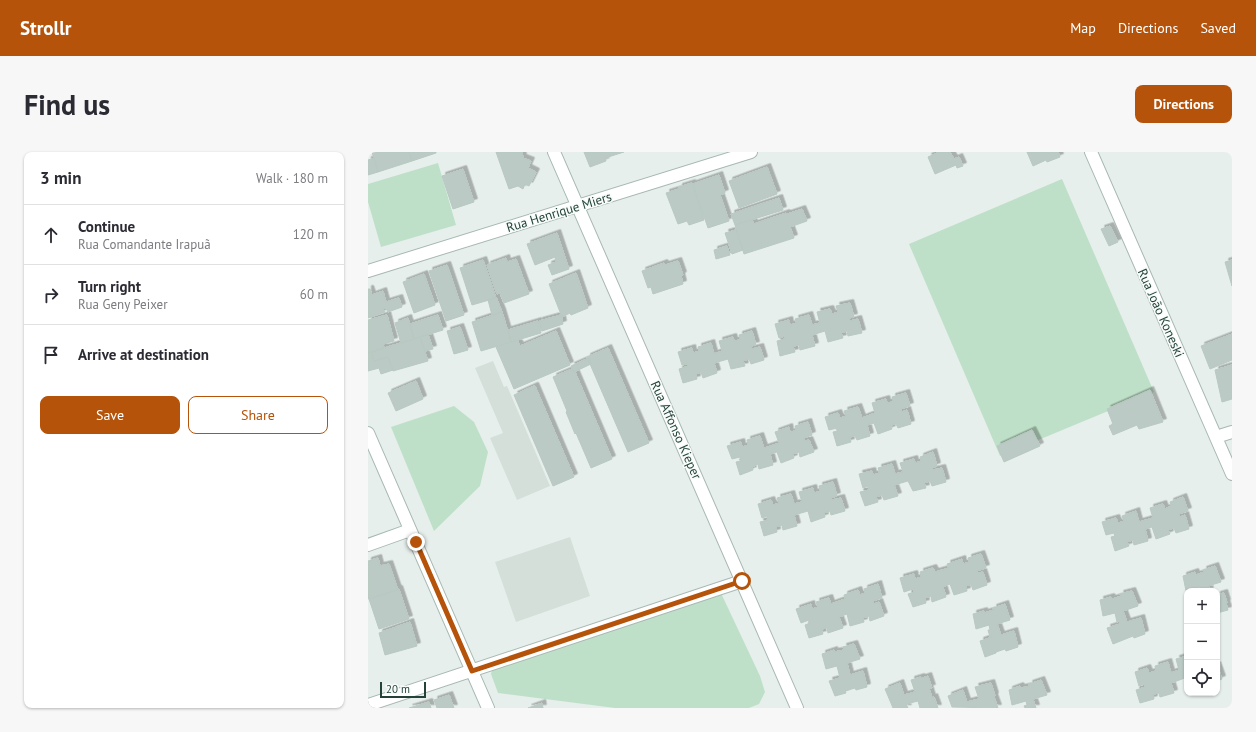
<!DOCTYPE html>
<html lang="en">
<head>
<meta charset="utf-8">
<style>
	body { margin:0; font-family:"PT Sans",sans-serif; background:#f7f7f7; color:#2b2b33 }
	.controls { position:absolute; right:12px; bottom:12px; display:grid; overflow:hidden; border-radius:8px; box-shadow:0 1px 3px #0004 }
	.controls button { width:36px; height:36px; display:grid; place-items:center; padding:0; border:0; border-bottom:1px solid #e1e1e2; background:#fff; color:#2b2b33; font:20px sans-serif }
	.scale { position:absolute; left:12px; bottom:10px; width:46px; box-sizing:border-box; padding-left:4px; border:2px solid #24423a; border-top:0; font-size:11px; line-height:14px; white-space:nowrap; color:#24423a; -webkit-text-stroke:3px #f7fbf9; paint-order:stroke }
	.stop { position:absolute; width:12px; height:12px; margin:-9px; border:3px solid #b45309; border-radius:50%; background:#fff }
	.stop.end { background:#b45309; border-color:#fff; box-shadow:0 1px 4px #0008 }
	.list { margin:0; padding:0; list-style:none }
	h2 { display:flex; justify-content:space-between; align-items:center; height:52px; margin:0; padding:0 16px; font-size:17px }
	h2 small { font-size:13px; font-weight:400; color:#7c7c81 }
	.list li { display:grid; grid-template-columns:26px 1fr auto; gap:12px; align-items:center; box-sizing:border-box; height:60px; padding:0 16px; border-top:1px solid #e1e1e2 }
	.list b { display:block; font-size:15px; white-space:nowrap }
	.list p { margin:0; font-size:13px; white-space:nowrap; color:#7c7c81 }
	.list em { font-size:13px; font-style:normal; color:#7c7c81 }
	.actions { display:flex; gap:8px; padding:12px 16px }
	.actions a { flex:1; padding:9px 0; border:1px solid #b45309; border-radius:8px; text-align:center; font-size:14px; color:#b45309 }
	.actions .main { background:#b45309; color:#fff }
	.icon { flex:none; width:22px; height:22px; fill:none; stroke:currentColor; stroke-width:2; stroke-linecap:round; stroke-linejoin:round }
	.map { position:relative; flex:none; width:864px; height:556px; overflow:hidden; border-radius:8px }
	header { display:flex; align-items:center; gap:24px; box-sizing:border-box; height:56px; padding:0 20px; background:#b45309; color:#fff }
	header strong { font-size:19px }
	nav { display:flex; gap:22px; margin-inline-start:auto; font-size:14px }
	.intro { display:flex; align-items:center; justify-content:space-between; box-sizing:border-box; height:96px; padding:0 24px }
	h1 { margin:0; font-size:28px }
	.button { padding:10px 18px; border-radius:8px; background:#b45309; color:#fff; font-size:14px; font-weight:700 }
	main { display:flex; gap:24px; padding:0 24px }
	aside { flex:1; background:#fff; border-radius:8px; box-shadow:0 1px 3px #0004 }
	.map>svg:first-child { display:block }
</style>
</head>
<body>
<header>
<strong>Strollr</strong>
<nav><a>Map</a><a>Directions</a><a>Saved</a></nav>
</header>
<div class="intro"><h1>Find us</h1><a class="button">Directions</a></div>
<main>
<aside>
<h2>3 min<small>Walk · 180 m</small></h2>
<ul class="list">
<li><svg class="icon" aria-label="ahead" viewBox="0 0 24 24"><path d="M12 20V5M6 11l6-6 6 6"/></svg><div><b>Continue</b><p>Rua Comandante Irapuã</p></div><em>120 m</em></li>
<li><svg class="icon" aria-label="right" viewBox="0 0 24 24"><path d="M7 20v-9h11M14 6l5 5-5 5"/></svg><div><b>Turn right</b><p>Rua Geny Peixer</p></div><em>60 m</em></li>
<li><svg class="icon" aria-label="arrive" viewBox="0 0 24 24"><path d="M6 21V4h12l-3 4 3 4H6"/></svg><div><b>Arrive at destination</b></div></li>
</ul>
<div class="actions"><a class="main">Save</a><a>Share</a></div>
</aside>
<div class="map">
<svg width="864" height="556" viewBox="0 0 864 556">
	<defs>
		<filter id="shadow"><feDropShadow dx="3.5" dy="-3.5" stdDeviation="0" flood-color="#0004"/></filter>
	</defs>
	<rect width="100%" height="100%" fill="#e6efeb"/>
	<path fill="#d4dfda" d="M125,209L136,235L139,234L182,334L149,348L122,286L135,281L107,216Z
		M202,385L222,444L148,470L127,410Z"/>
	<path fill="#bfe0c8" d="M70,11L88,73L13,95L0,50V32Z
		M694,27L786,240L632,304L541,92Z
		M86,254L106,270L120,300L112,334L66,379L23,275Z
		M352,439L392,524L397,540L391,552L381,556H247L130,541L123,522L126,510Z"/>
	<path fill="#bbcac4" stroke="#b8c9c2" filter="url(#shadow)" d="M4,0H41L44,9L10,20Z
		M41,0H68V1L44,9Z
		M128,0H154L155,6L163,9L160,16L168,20L161,34L157,32L155,37L150,34L141,37Z
		M216,0H256L237,6L238,9L222,15Z
		M571,0H582L586,7L591,5L595,14L589,16L588,13L567,22L560,5Z
		M659,0H690L692,5L679,10L678,8L665,14Z
		M6,6L10,20L0,23V8Z
		M399,15L409,42L371,56L361,29Z
		M95,17L106,50L85,57L74,24Z
		M351,23L357,41L352,43L361,69L340,76L325,32Z
		M324,31L336,68L321,73L319,69L310,72L298,41L311,37V35Z
		M411,46L415,58L367,73L363,62Z
		M434,57L439,69L422,75L426,86L376,102L367,73L384,68L386,72L418,61L419,62Z
		M742,74L750,90L741,94L733,77Z
		M368,78L375,98L364,102L357,81Z
		M189,81L201,117L184,123L180,113L188,110L187,105L167,113L159,92Z
		M359,94L362,103L348,107L346,98Z
		M138,106L139,110L148,107L161,142L136,151L132,141L129,142L119,113Z
		M115,108L128,146L104,153L92,116Z
		M864,108V134L857,110Z
		M310,109L315,123L313,124L315,132L285,142L283,135L280,136L274,119L296,111L297,113Z
		M79,113L96,163L78,169L61,119Z
		M208,121L220,156L203,163L202,161L194,165L181,132Z
		M56,122L67,153L46,161L35,130Z
		M0,137H2L4,143L15,139L18,150L31,146L34,155L20,160L18,156L15,157L17,160L0,166Z
		M128,145L134,160L124,163L120,148Z
		M482,151L486,165L481,166L482,169L490,167L494,181L480,184L479,179L473,181L475,186L460,190L457,179L444,183L447,194L432,198L431,193L425,194L427,200L412,204L409,189L417,187V184L411,186L407,172L421,168L422,173L429,171L427,167L441,163L444,173L452,171L449,160L462,157L464,162L470,160L468,154Z
		M134,160L143,190L113,199L104,170Z
		M19,163L26,189L15,192L16,196L0,201V168Z
		M70,163L75,178L46,187L42,172Z
		M193,163L195,172L174,179L171,169Z
		M40,166L46,187L33,191L27,171Z
		M170,169L173,181L143,190L140,178Z
		M92,175L100,198L86,202L79,179Z
		M188,179L202,213L146,237L128,195L149,188L152,194Z
		M384,179L388,193L383,194L384,197L392,195L396,208L383,212L381,207L375,209L377,214L363,217L360,207L346,211L349,221L335,226L333,220L328,222L329,227L315,231L311,217L320,214L319,212L314,213L310,200L324,196L325,201L331,199L330,195L343,191L346,202L354,199L351,189L365,185L366,189L372,188L371,183Z
		M60,182L65,197L57,199L52,185Z
		M864,182V208L842,217L833,194Z
		M52,185L60,209L25,219L20,205L6,209L3,200Z
		M240,196L281,291L260,300L219,205Z
		M3,200L6,209L20,205L25,218L13,222L11,216L0,219V201Z
		M221,206L223,212L206,220L203,214Z
		M864,213V247L854,250L847,218Z
		M204,217L206,220H207L244,307L223,316L208,281L207,282L198,260L199,259L185,225Z
		M48,229L55,247L28,259L20,241Z
		M166,234H167L206,325L185,334L146,243Z
		M782,238L795,270L771,277L769,273L745,283L741,274L745,272L739,257Z
		M538,241L542,254L533,257L534,260L539,258L543,272L530,276L528,272L522,273L524,277L510,282L506,271L499,273L502,284L489,288L487,284L481,285L483,290L469,294L465,280L470,279L469,276L461,278L457,265L470,261L472,266L478,264L476,259L490,255L494,266L507,261L504,251L518,247L519,251L525,250L524,245Z
		M440,270L444,283L436,286L437,289L441,288L446,300L432,305L431,300L424,302L426,306L413,311L409,300L402,302L405,313L391,317L390,312L384,315L385,318L372,323L368,310L373,309L372,305L364,307L359,294L373,290L374,295L380,293L379,288L392,284L396,296L411,291L407,280L421,275L422,281L428,278L427,274Z
		M664,278L672,294L636,310L629,294Z
		M565,300L569,314L564,316L565,318L574,316L578,330L564,334L562,329L556,331L558,336L545,339L540,329L526,333L530,344L516,348L514,343L508,345L510,350L497,354L492,340L501,338L500,334L495,336L491,322L504,319L505,323L512,321L510,316L524,312L527,322L535,320L532,311L546,307L547,311L553,309L552,305Z
		M465,330L469,344L463,346L464,348L473,346L477,359L463,363L462,359L456,361L457,365L443,370L440,359L426,363L429,374L415,378L414,373L408,375L409,380L396,384L392,370L400,368L399,364L394,366L390,352L403,348L405,353L411,351L409,346L423,342L426,352L434,350L431,340L445,336L446,341L452,339L451,334Z
		M815,345L820,359L811,362L812,365L817,363L821,377L808,381L806,376L800,378L802,382L788,387L784,375L777,377L780,389L766,393L765,388L759,390L761,394L747,399L743,385L747,384L746,381L738,383L734,370L748,366L750,371L756,369L754,364L768,359L771,370L785,366L782,356L795,352L797,357L803,354L802,350Z
		M613,402L618,416L609,419L610,421L615,420L619,433L605,438L603,432L598,434L599,439L586,443L582,432L575,435L578,445L564,450L563,444L557,446L558,451L545,455L540,442L546,440L545,437L536,440L532,426L546,422L547,427L553,425L552,420L565,416L567,420L581,416L579,412L594,407L595,412L601,410L600,406Z
		M10,406L12,414L21,412L30,438L0,447V409Z
		M847,414L853,430L840,434L842,439H833L832,435L818,439L815,424L827,420L828,423L836,420L835,418Z
		M510,432L514,446L505,449L506,452L511,450L516,464L502,469L501,464L495,466L496,470L482,474L479,462L471,465L475,476L460,481L459,476L453,477L455,482L441,486L437,473L442,471L441,468L433,471L428,457L443,452L444,457L450,455L448,450L461,446L463,452L477,447L476,443L490,438L492,443L497,441L496,437Z
		M31,437L41,467L11,477L1,447Z
		M764,439L770,454L755,459L759,470L773,466L777,482L766,486L765,484L745,492L739,476L752,472L751,469L749,470L747,461L735,464L732,448L743,445L744,447L753,444L752,442Z
		M856,441L859,451H858L860,458L849,461V443Z
		M637,452L642,468L629,472L633,483L646,479L650,495L638,499L637,497L628,500V501L617,505L612,489L624,485V484L622,485L620,478H622L621,473L608,477L605,462L616,459V461L626,458L625,456Z
		M42,470L49,494L17,503L11,481Z
		M486,492L492,507L479,511L482,523L495,519L499,535L488,538L487,536L477,539L478,541L467,544L461,529L472,526L469,514L458,517L454,502L466,498V500L476,498L475,495Z
		M819,504V532L817,526L803,531L806,541L792,545L791,541L785,542L786,547L772,551L768,538L777,535L776,532L771,534L767,520L779,516L781,521L788,519L787,514L800,510L803,521L811,518L808,507Z
		M849,513L854,527L849,529Z
		M560,524L564,536H561L564,546L566,545L570,556H552L550,549L538,552L540,556H525L517,537L532,531L536,543L547,540L543,528L553,525L554,526Z
		M673,528L679,543L665,547L668,556H657L656,554L659,553L658,549L644,553L641,538L652,534L653,536L662,534L661,532Z
		M623,531L627,544L626,545L630,556L584,555L580,544L595,538L599,550L611,547L607,535Z
		M81,543L86,556H69L66,548Z
		M61,550L63,556H41Z
		M174,551L175,556H160Z"/>
	<g fill="none" stroke-linecap="round" stroke-linejoin="round">
		<g stroke="#a8b8b2" stroke-width="14">
			<path id="street" d="M186,0L429,556
				M723,0L864,322
				M0,119L383,0
				M0,281L120,556
				M848,285L864,280
				M0,393L42,378
				M0,553L374,429"/>
		</g>
		<use href="#street" stroke="#fff" stroke-width="12"/>
	</g>
	<g fill="none" stroke-linecap="round" stroke-linejoin="round">
		<path stroke="#b45309" stroke-width="5" d="M48,390L104,519L374,429"/>
	</g>
	<g text-anchor="middle" dominant-baseline="central" stroke-width="3" stroke-linejoin="round" paint-order="stroke">
		<g font-size="13" fill="#24423a" stroke="#f7fbf9">
			<text transform="translate(191 60) rotate(-17)">Rua Henrique Miers</text>
			<text transform="translate(793 161) rotate(66)">Rua João Koneski</text>
			<text transform="translate(308 278) rotate(66)">Rua Affonso Kieper</text>
		</g>
	</g>
</svg>
<div class="controls">
<button>+</button>
<button>−</button>
<button><svg class="icon" aria-label="locate" viewBox="0 0 24 24"><circle cx="12" cy="12" r="6"/><path d="M12 2v4M12 18v4M2 12h4M18 12h4"/></svg></button>
</div>
<div class="scale">20 m</div>
<div class="stop" style="left:374px;top:429px"></div>
<div class="stop end" style="left:48px;top:390px"></div>
</div>
</main>
</body>
</html>
